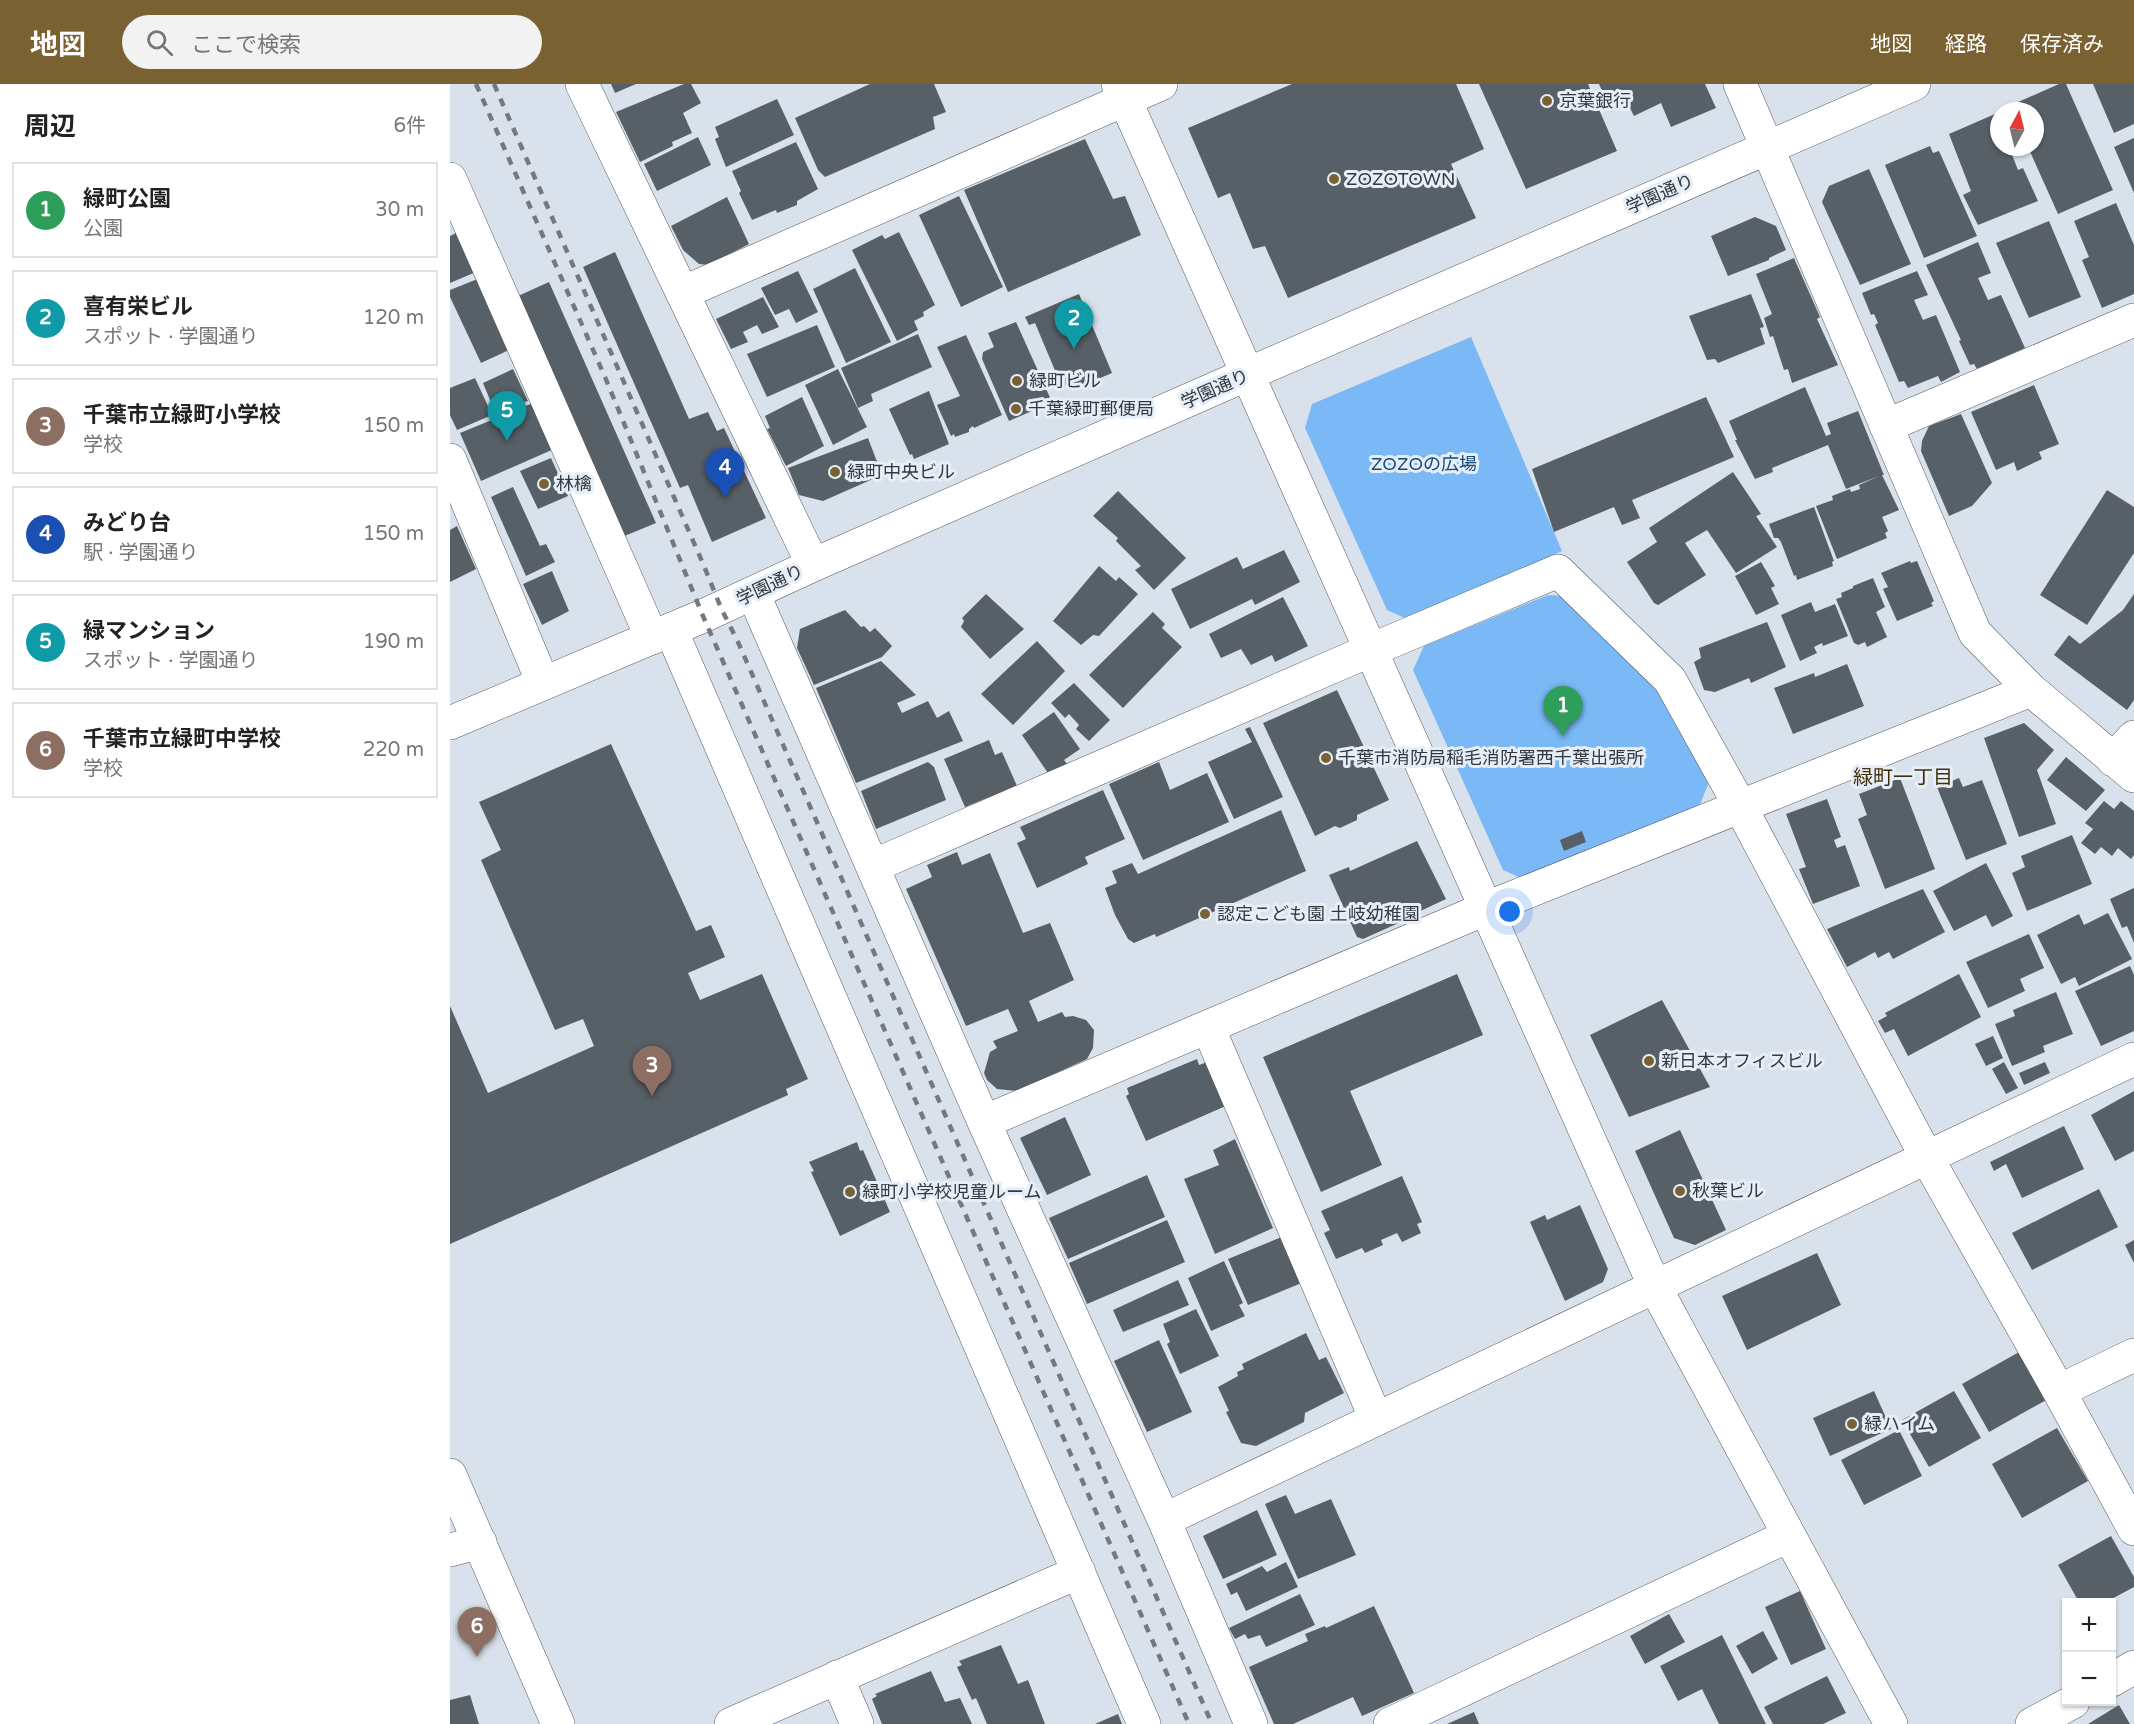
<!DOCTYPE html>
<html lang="ja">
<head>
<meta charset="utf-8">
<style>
	body { margin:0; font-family:"Varela Round","Noto Sans JP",sans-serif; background:#f2f2f2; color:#222 }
	.controls { position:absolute; right:18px; bottom:18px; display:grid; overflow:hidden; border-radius:0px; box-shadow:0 2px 4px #0004 }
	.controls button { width:54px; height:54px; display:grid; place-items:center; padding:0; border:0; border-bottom:2px solid #e0e0e0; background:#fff; color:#222; font:30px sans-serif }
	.compass { position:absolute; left:1540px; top:18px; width:54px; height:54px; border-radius:50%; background:#fff; box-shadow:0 2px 4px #0004; rotate:7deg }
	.you { position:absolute; left:1060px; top:828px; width:21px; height:21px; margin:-15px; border:4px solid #fff; border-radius:50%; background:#1a73e8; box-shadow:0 0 0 9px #1a73e833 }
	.badge { display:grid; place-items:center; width:39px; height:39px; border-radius:50%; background:#7a6132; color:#fff; font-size:20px; font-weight:700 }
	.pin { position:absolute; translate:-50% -50px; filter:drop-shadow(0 2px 3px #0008) }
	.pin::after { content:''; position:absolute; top:32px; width:21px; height:18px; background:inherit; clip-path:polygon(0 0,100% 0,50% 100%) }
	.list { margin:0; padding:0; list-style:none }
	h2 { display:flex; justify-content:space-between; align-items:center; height:78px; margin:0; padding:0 24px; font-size:26px }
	h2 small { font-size:20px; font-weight:400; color:#767676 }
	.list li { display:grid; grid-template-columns:39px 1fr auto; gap:18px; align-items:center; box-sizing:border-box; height:96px; margin:0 12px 12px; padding:0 12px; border:2px solid #e0e0e0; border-radius:0px }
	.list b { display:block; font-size:22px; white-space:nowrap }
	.list p { margin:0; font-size:20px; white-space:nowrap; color:#767676 }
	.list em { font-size:20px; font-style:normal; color:#767676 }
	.icon { flex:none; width:33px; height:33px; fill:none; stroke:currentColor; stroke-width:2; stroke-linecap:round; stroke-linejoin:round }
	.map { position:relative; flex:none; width:1684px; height:1640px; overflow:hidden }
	header { display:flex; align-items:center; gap:36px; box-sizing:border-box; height:84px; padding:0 30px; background:#7a6132; color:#fff }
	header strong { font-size:28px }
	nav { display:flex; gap:33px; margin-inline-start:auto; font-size:21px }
	.search { width:420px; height:54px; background:#f2f2f2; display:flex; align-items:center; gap:15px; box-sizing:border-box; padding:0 21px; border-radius:33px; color:#767676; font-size:22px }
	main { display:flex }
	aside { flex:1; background:#fff }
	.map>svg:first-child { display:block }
</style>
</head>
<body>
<header>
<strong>地図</strong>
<div class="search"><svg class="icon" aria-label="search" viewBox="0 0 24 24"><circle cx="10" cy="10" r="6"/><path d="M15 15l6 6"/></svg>ここで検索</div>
<nav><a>地図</a><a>経路</a><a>保存済み</a></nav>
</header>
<main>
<aside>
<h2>周辺<small>6件</small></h2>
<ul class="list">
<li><span class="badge" style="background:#2e9e5b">1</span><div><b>緑町公園</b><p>公園</p></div><em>30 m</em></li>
<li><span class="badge" style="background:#0f9aa8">2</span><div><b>喜有栄ビル</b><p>スポット · 学園通り</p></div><em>120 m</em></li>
<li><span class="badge" style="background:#8d6e63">3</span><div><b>千葉市立緑町小学校</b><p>学校</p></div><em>150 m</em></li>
<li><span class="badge" style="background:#1a4fb4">4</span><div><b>みどり台</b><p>駅 · 学園通り</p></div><em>150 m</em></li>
<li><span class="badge" style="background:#0f9aa8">5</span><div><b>緑マンション</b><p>スポット · 学園通り</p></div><em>190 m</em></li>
<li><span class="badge" style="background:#8d6e63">6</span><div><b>千葉市立緑町中学校</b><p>学校</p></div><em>220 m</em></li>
</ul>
</aside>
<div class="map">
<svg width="1684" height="1640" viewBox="0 0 1684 1640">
	<rect width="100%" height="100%" fill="#d9e2ec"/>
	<path fill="#7bb9f6" d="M1021,253L1112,467L959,536L937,526L855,344L862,320Z
		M1098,511L1114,512L1209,606L1259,698L1249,723L1073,795L1053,786L963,586L974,562Z"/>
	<path fill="#575f67" d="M161,0H186L165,9Z
		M234,0H241L251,19L233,29L242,49L222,58L223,62L190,78L166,28Z
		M420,0H484L496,28L483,33L485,45L375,93L368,86L345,34Z
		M842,0H1006L1034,65L1001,80L1026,134L838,214L815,162L803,165L780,109L768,114L738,44Z
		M1029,0H1138L1167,67L1076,105Z
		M1149,0H1255L1266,24L1221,43L1211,19L1184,32L1178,20L1161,28Z
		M1609,0H1616L1663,106L1608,130L1578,63H1585V27H1562L1559,22Z
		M1643,0H1684V40L1664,49Z
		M327,15L344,51L276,83L265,55L269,53L265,43Z
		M1545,30L1549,39V63H1559L1568,86L1573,84L1588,117L1528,141L1513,111L1521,107L1499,50Z
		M248,53L261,81L207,107L194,80Z
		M1684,54V109L1664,63Z
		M635,55L663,115L675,112L691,151L558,208L514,106Z
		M346,58L368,105L347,117V121L327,129L326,126L302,136L289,109L291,107L282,87Z
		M1480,62L1483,69L1489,67L1527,152L1474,174L1435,81Z
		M1419,85L1461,180L1410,201L1372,118L1379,102Z
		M509,112L553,203L511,223L469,131Z
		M277,113L299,160L258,181L249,180L233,166L221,142Z
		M1666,119L1684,161V210L1652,224L1632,176L1639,173L1624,137Z
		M1305,133L1326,142L1336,166L1319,174V176L1278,192L1261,152Z
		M1599,137L1631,213L1579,234L1546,159Z
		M8,148L26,188L0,199V152Z
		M449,148L485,221L473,228L474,232L464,237L468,246L447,257L402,166L432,151L435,155Z
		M1528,158L1541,189L1528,194L1538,216L1551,211L1575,264L1527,285L1524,280L1520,281L1509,257L1511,256L1476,181Z
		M165,168L239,335L258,328L267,347L274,344L316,434L262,458L238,401L230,404L133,183Z
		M1344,174L1370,233L1367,235L1388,281L1342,299L1338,285L1334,286L1323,252L1320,253L1314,234L1322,230L1306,190Z
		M405,184L441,258L396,279L363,205Z
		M348,187L368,228L346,239L339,225L325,231L311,204Z
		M1467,187L1478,211L1464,216L1473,236L1486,231L1510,288L1491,298L1488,292L1458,304L1454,297L1449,298L1425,241L1428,239L1424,230L1421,231L1412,209Z
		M30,194L63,264L31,279L0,213V206Z
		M99,198L206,439L172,453L68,212Z
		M629,210L662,289L622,306L620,299L612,303L585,239L579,241L575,233Z
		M1301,210L1314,243L1310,244L1315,260L1268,279L1265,275L1257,276L1239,232Z
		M313,213L329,243L312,250L307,241L293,248L298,258L281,265L266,235Z
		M566,238L602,318L559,337L532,275L533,268L544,263L538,249Z
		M367,241L385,283L317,313L297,270Z
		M468,250L482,283L421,310L423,317L408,324L391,284Z
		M516,251L552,331L524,344L523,342L519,345V348L505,353L504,350L501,352L487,321L510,312L487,263Z
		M63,285L78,317L45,328L33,299Z
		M388,285L417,343L383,361L355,301Z
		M25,294L42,331L7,346L0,331V304Z
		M1584,301L1609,360L1589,368L1592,375L1567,387L1564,378L1546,386L1521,328Z
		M1355,303L1376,352L1381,350L1377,339L1408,327L1434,391H1432L1449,426L1432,433L1438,447L1435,449L1437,454L1387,475L1366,422L1383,416L1382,412L1400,405L1401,408L1410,405L1409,401L1429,392L1396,405L1378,361L1322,384L1323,388L1305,395L1285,356H1287L1279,337Z
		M479,307L499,360L464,375L462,370L460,371L439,325Z
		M352,313L374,362L336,382L317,345L320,344L315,332Z
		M1256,313L1284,373L1182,416L1190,434L1172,441L1164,423L1104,448L1082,385Z
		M83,319L104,365L31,397L10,349Z
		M1511,330L1542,399L1522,422L1499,432L1471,367L1472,357L1479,342Z
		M418,354L432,391L373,417L349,411L338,384Z
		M101,374L118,412L88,425L70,387Z
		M1283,388L1311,430L1306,432L1327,463L1286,489L1257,446L1235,459L1256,491L1208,521L1204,519L1177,478L1207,458L1199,444Z
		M63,403L90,462L96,460L105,478L76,492L41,413Z
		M1657,406L1684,423V469L1637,541L1590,511Z
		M668,407L736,474L704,506L685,486L691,482L666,457L668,454L643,432Z
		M1364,423L1384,477L1382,478L1383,482L1347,496L1346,491L1344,492L1331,458L1328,454H1324L1319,440Z
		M7,442L26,485L0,498V446Z
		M834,466L850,498L805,521L802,515L740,545L721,505L787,473L793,485Z
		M1460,477L1461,479L1467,477L1484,517L1481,519L1483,522L1447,537L1433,505L1438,503L1431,489Z
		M1311,478L1325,502L1321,504L1329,520L1306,531L1285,492Z
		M649,482L666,497L669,493L688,510L649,552L643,551L631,561L603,537Z
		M102,487L119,527L92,541L73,500Z
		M1423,494L1435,523L1426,528L1437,553L1417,563L1415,558L1408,561L1404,559L1386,515L1392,513L1391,509L1403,504V502Z
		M536,510L574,545L540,575L511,543L514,537L512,534Z
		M1684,510V616L1677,626L1604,571L1619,551L1630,560L1673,526Z
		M833,513L858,562L825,578L822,571L801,581L791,565L771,574L759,550Z
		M1361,518L1365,528L1385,520L1398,552L1373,562L1372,559L1364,563L1367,569L1350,577L1331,531Z
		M395,526L411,543L414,542L420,548L425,544L442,562L432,573L364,601L347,564L350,545Z
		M703,528L715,540L712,544L732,563L673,624L639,591Z
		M1317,538L1336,583L1301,599L1299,594L1265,608L1254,606L1244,578L1251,574L1249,564Z
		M587,557L615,587L563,641L531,610Z
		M431,577L466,611L447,619L452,629L478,617L487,634L499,627L513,657L406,699L366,604Z
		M1397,580L1414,622L1343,650L1324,604L1364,589L1365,593Z
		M624,599L660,636L639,657L626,645L629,641L619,630L615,634L601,619Z
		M887,606L939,716L907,731V736L890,744L885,742L865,752L813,639Z
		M604,628L630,665L614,676L618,681L600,692L572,651Z
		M1574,639L1604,666L1587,686L1606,740L1569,753L1534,654Z
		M800,643L833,713L784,735L758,678L802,658L795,645Z
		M539,656L545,671L552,668L567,702L515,723L494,675Z
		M161,660L246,847L261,841L275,873L238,889L250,916L312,890L358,995L336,1005L338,1011L0,1160V922L38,1009L144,962L133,935L105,946L31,776L51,766L29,718Z
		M1616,673L1655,706L1636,727L1597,696Z
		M478,678L484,683L496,716L426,745L411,707Z
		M709,678L720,706L757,689L779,738L693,776L659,700Z
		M1450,694L1485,785L1435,805L1408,735L1417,731L1409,710Z
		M1509,694L1513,703L1532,696L1557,760L1516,776L1487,703Z
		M653,706L675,755L635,773L638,780L587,804L567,759L576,755L570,743Z
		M1377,715L1391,753L1384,756L1387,764L1395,761L1410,802L1363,820L1349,785L1356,783L1336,730Z
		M1654,717L1664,725L1671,717L1684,727V771L1681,775L1668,764L1662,772L1651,763L1645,770L1631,759L1643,745L1635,739Z
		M831,726L856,787L706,853L705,850L684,859L678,855L665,831L655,804L667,799L662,787L682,779L688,790Z
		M1132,747L1136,758L1114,767L1110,756Z
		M1622,751L1642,800L1577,827L1562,789L1575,783L1571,772Z
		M967,757L996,815L962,831V833L913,855L907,853L879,791L899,783L900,787Z
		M507,768L512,781L540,769L573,849L600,839L624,896L579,917L588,938L612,928L615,933L623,932L636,936L644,946L643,964L637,975L567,1007L547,1005L537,996L534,989L540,968L547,964L543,957L568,947L558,925L516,942L456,805L482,793L477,781Z
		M1536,779L1563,832L1542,843L1536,831L1504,847L1483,807Z
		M1684,804V859L1677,842L1672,844L1660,815Z
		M1473,805L1495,848L1443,875L1439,868L1428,874L1425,868L1397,883L1377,845Z
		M1658,829L1682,875L1629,902L1625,893L1611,900L1587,851L1629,830L1634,841Z
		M1579,850L1594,884L1570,895L1575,907L1538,924L1516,878Z
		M1680,882L1684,891V947L1651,962L1625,907Z
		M1007,890L1033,951L900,1007L932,1081L871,1108L813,973Z
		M1509,890L1531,933L1458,972L1444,945L1435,949L1428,937L1437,932L1435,929Z
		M1606,908L1623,950L1593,962L1595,968L1562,982L1545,940L1565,932L1563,926Z
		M1212,916L1260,1003L1179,1033L1140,951Z
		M1543,952L1553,974L1536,982L1525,960Z
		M747,975L749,981L760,977L778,1021L696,1057L676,1012L679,1010L677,1004Z
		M1554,978L1568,1004L1556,1010L1542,985Z
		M1595,978L1600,989L1574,1001L1569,989Z
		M1684,1007V1067L1665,1077L1641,1031Z
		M615,1033L641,1091L597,1111L570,1054Z
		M1614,1042L1634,1085L1572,1114L1556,1080L1544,1087L1540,1078Z
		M1230,1046L1276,1146L1245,1161L1224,1154L1185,1067Z
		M785,1055L823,1144L765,1170L734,1095L769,1081L763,1066Z
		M407,1058L410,1067L413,1066L440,1128L390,1152L361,1088L364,1087L359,1078Z
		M697,1091L715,1133L618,1175L599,1134Z
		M952,1092L972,1138L967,1140L971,1149L952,1158L947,1149L931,1156L933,1161L915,1169L912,1164L886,1175L874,1149L880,1146L871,1127Z
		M1649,1105L1668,1143L1582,1186L1562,1149Z
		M1130,1121L1158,1185L1153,1198L1115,1217L1080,1138L1095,1131L1097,1136Z
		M717,1136L735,1178L637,1220L619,1179Z
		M834,1152L854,1198L798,1221L778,1175Z
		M1684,1156V1179L1675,1161Z
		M1367,1169L1391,1221L1297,1266L1272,1212Z
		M774,1177L793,1219L789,1221L795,1232L761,1247L738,1194Z
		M728,1196L739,1221L673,1248L663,1226Z
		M746,1225L769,1272L730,1290L717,1260L720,1258L713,1240Z
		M856,1249L869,1276L876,1273L894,1309L855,1329L854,1338L806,1362L791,1359L776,1328L779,1327L768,1303L788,1292L787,1288L794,1285L792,1280Z
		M709,1256L742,1328L697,1348L664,1277Z
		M1571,1267L1598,1315L1539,1348L1512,1300Z
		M1424,1307L1441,1345L1380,1372L1363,1334Z
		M1504,1307L1531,1354L1479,1383L1452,1336Z
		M1607,1344L1638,1397L1572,1434L1542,1380Z
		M1449,1346L1472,1392L1414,1421L1391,1376Z
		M836,1411L845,1430L881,1415L906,1471L848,1495L815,1420Z
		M807,1426L827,1471L773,1495L753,1452Z
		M1661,1452L1684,1493V1503L1656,1518H1629L1608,1481Z
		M836,1478L848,1503L796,1527L787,1508L781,1511L776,1500L812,1482L817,1488Z
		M1350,1507L1376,1565L1341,1581L1315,1523Z
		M850,1510L865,1541L816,1563L810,1551L798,1555L795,1550L785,1555L779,1544Z
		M924,1522L964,1609L912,1632L903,1613L843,1640H824L799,1583L858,1557L855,1550L875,1542L876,1544Z
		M1219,1530L1235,1558L1195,1580L1180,1552Z
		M1313,1547L1328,1575L1302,1590L1286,1562Z
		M1272,1551L1316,1640H1269L1252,1605L1228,1617L1210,1582Z
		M551,1561L568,1600L578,1596L595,1640H537L526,1614L522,1616L507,1583L512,1581L509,1577Z
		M481,1587L495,1618L510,1614L522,1640H432L422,1615L427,1612L425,1610Z
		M1377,1592L1396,1629L1373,1640H1323L1314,1623Z
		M20,1611L29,1640H0V1616Z
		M1669,1621L1680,1640H1638Z
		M1024,1628L1029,1640H997Z
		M668,1630L672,1640H645Z"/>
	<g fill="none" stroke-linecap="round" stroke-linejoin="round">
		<g stroke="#525a62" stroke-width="34">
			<path id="street" d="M132,0L363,481
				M1290,0L1525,549L1581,606L1684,692
				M0,95L202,554
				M232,209L711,0
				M1436,342L1684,236
				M0,376L93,599
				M303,509L534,1038L714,1436L801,1640
				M221,546L694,1640
				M1663,676L1684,653
				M423,782L921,566L1108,487L1220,596L1290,722L1477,1074L1609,1307L1684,1445
				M758,943L926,1335
				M534,1038L1037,824L1581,606
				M1609,1307L1684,1271
				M714,1436L1684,975
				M387,1593L407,1640
				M1662,1596L1684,1583
				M281,1640L629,1488
				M940,1640L1338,1452
				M1582,1640L1623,1618"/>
		</g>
		<g stroke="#525a62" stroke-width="34">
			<path id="secondary" d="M668,0L1205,1203L1441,1640
				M0,639L253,532L363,481L798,290L1464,0
				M0,1391L108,1640
				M0,1466L30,1458"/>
		</g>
		<use href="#street" stroke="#fff" stroke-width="33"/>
		<use href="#secondary" stroke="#fff" stroke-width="33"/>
		<path stroke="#747980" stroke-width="4.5" stroke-dasharray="8 8" stroke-linecap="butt" d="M26,0L155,293L253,532L739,1640
			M44,0L254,482L271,524L288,558L762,1640"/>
	</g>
	<g fill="#7a6132" stroke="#e6eff9" stroke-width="2">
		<circle cx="1097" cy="17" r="6"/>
		<circle cx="884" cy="95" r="6"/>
		<circle cx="567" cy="297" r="6"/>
		<circle cx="566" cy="325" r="6"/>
		<circle cx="385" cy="388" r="6"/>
		<circle cx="94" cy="400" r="6"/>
		<circle cx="876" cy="674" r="6"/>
		<circle cx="755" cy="830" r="6"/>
		<circle cx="1199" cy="977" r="6"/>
		<circle cx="1230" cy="1107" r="6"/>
		<circle cx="400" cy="1108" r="6"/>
		<circle cx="1402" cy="1340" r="6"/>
	</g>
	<g text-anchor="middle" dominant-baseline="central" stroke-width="6" stroke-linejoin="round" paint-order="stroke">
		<g font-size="18" fill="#35383c" stroke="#e6eff9" text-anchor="start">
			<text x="1109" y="17">京葉銀行</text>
			<text x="896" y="95">ZOZOTOWN</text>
			<text x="579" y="297">緑町ビル</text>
			<text x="578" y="325">千葉緑町郵便局</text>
			<text x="397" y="388">緑町中央ビル</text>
			<text x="106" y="400">林檎</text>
			<text x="888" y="674">千葉市消防局稲毛消防署西千葉出張所</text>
			<text x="767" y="830">認定こども園 土岐幼稚園</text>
			<text x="1211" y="977">新日本オフィスビル</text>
			<text x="1242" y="1107">秋葉ビル</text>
			<text x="412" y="1108">緑町小学校児童ルーム</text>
			<text x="1414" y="1340">緑ハイム</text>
		</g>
		<g font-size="18" fill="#35383c" stroke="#e6eff9">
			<text transform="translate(1210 110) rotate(-24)">学園通り</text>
			<text transform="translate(765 305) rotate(-24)">学園通り</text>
			<text transform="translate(320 501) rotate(-25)">学園通り</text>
		</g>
		<g font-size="18" fill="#144876" stroke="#e6eff9">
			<text x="974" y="380">ZOZOの広場</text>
		</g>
		<g font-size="20" fill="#422e06" stroke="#e6eff9">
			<text x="1453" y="694">緑町一丁目</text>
		</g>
	</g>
</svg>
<div class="controls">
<button>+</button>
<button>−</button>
</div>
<svg class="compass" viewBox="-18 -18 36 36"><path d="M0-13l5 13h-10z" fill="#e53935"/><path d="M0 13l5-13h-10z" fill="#767676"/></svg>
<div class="you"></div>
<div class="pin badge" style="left:1113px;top:652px;background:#2e9e5b">1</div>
<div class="pin badge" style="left:624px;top:265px;background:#0f9aa8">2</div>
<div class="pin badge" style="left:202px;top:1012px;background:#8d6e63">3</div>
<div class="pin badge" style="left:275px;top:414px;background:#1a4fb4">4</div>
<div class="pin badge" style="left:57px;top:357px;background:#0f9aa8">5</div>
<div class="pin badge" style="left:27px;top:1573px;background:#8d6e63">6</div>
</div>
</main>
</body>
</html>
